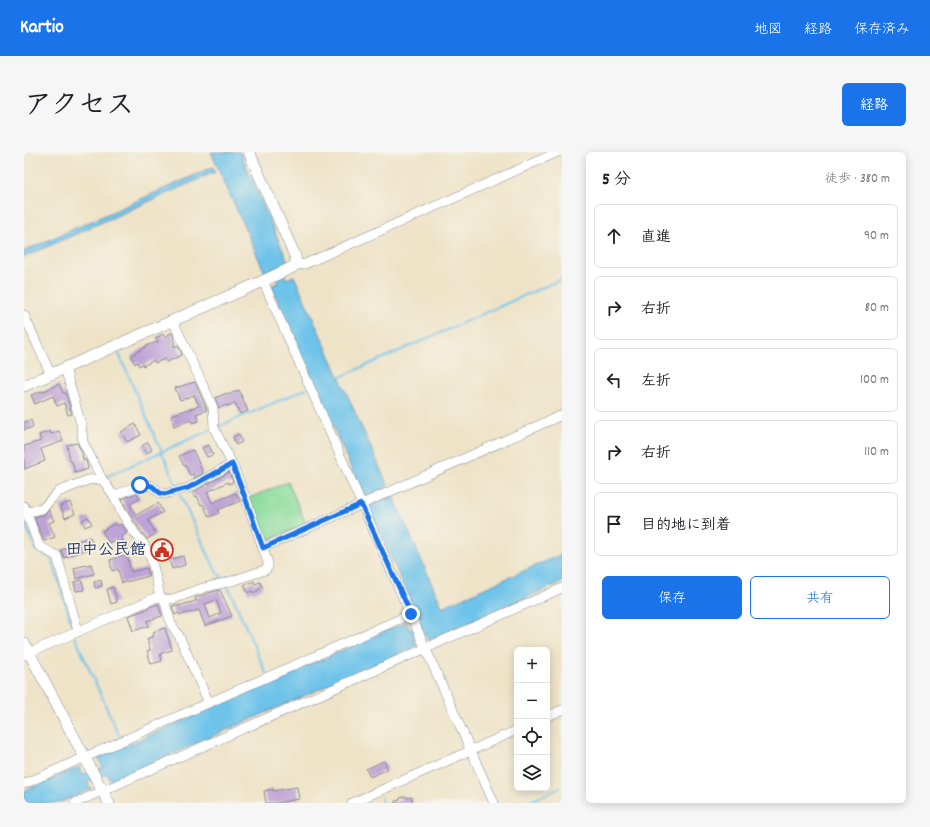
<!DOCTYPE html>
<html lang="ja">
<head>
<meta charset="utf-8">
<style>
	body { margin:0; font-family:Dekko,"Klee One",sans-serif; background:#f6f6f6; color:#202124 }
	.controls { position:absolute; right:12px; bottom:12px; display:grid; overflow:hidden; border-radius:6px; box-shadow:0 2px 10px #0003 }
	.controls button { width:36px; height:36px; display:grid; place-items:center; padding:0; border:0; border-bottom:1px solid #e0e0e0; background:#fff; color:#202124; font:20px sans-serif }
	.stop { position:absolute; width:12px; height:12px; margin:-9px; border:3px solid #1a73e8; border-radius:50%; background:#fff }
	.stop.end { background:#1a73e8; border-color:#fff; box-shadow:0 1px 4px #0008 }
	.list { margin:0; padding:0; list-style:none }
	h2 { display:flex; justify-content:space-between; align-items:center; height:52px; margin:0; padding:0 16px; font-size:17px }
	h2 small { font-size:13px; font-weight:400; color:#757577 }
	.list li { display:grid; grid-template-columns:26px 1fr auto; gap:12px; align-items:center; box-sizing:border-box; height:64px; margin:0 8px 8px; padding:0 8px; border:1px solid #e0e0e0; border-radius:6px }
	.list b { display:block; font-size:15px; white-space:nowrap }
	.list em { font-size:13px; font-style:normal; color:#757577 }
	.actions { display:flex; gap:8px; padding:12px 16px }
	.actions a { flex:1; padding:9px 0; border:1px solid #1a73e8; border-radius:6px; text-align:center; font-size:14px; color:#1a73e8 }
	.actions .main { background:#1a73e8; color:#fff }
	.icon { flex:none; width:22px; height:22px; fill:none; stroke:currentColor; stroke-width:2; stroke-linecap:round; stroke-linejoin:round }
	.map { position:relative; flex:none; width:538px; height:651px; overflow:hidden; border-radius:6px }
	header { display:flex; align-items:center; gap:24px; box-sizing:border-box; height:56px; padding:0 20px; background:#1a73e8; color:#fff }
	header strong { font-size:19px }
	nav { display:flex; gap:22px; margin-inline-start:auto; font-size:14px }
	.intro { display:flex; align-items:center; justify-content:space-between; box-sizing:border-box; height:96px; padding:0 24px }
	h1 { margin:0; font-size:28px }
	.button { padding:10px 18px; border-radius:6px; background:#1a73e8; color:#fff; font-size:14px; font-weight:700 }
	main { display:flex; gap:24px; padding:0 24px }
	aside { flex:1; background:#fff; border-radius:6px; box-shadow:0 2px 10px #0003 }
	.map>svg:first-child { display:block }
</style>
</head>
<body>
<header>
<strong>Kartio</strong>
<nav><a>地図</a><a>経路</a><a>保存済み</a></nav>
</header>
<div class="intro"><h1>アクセス</h1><a class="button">経路</a></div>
<main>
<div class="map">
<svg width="538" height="651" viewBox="0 0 538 651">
	<rect width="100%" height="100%" fill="#f7f3e8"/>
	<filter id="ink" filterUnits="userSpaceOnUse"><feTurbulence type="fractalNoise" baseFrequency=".025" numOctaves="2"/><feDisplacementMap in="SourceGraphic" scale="8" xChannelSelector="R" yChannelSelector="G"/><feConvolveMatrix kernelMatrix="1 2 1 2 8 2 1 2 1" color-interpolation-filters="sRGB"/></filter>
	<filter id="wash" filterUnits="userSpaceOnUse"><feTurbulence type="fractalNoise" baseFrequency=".012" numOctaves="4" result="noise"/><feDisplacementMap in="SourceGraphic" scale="16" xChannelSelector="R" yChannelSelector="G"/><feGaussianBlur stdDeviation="0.9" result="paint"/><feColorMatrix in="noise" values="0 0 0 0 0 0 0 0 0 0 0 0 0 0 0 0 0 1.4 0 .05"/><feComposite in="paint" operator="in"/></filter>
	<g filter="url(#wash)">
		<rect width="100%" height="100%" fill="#eee3c7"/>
		<path fill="#8adc9c" stroke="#52867d" d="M264,330L282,372L240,390L225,346Z"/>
		<path fill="#6dc3ea" stroke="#4479a4" d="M187,0H216L264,110L257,114L262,127L270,124L364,334L357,338L361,348L369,344L418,455L538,402V430L404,489L401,481L400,482L389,486L393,494L87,629L83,622L63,630L67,637L35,651H0V639L55,615L59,623L79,615L74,606L382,470L386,478L397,473L345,355L352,351L348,342L340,345L247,134L255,130L250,117L241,121Z
			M189,15L191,20L0,105V99Z"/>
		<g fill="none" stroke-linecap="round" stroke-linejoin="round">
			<path stroke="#6dc3ea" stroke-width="2" d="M95,202L153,335
				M316,225L538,127
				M196,274L282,237
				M84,324L186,278
				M156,343L193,421L201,427
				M0,368L9,391
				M11,395L12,398L28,407L49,476
				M204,434L242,521
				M51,485L96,586
				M357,644L358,651
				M502,651L536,636"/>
		</g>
		<g id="blocks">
			<path fill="#bea3d6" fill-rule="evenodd" d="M146,181H148L150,186V195L154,193L158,203L143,210L141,207L131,211L130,208L119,214L118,212L115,214L113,210L111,212L107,204L124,193L134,190L132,186L139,182L141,186Z
				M171,230L183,258L172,262L175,269L168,271L167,268L150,274L147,263L175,254L170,243L156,248L151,236Z
				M35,232L39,241H42V242L48,262L44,263L40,251L33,254L29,244L11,252L7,243L18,239V240Z
				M215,238L224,259L216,262L211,251L204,254L203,253L195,256L191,246L203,241L204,243Z
				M7,268L9,275L0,278V270Z
				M111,272L117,283L103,290L97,280Z
				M26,279L27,282L35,279L39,289L17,297L21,309L0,317V294L17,289L15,283Z
				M215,282L218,290L212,293L209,285Z
				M124,290L128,298L122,302L118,294Z
				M53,291L58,301L59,308H62L64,317L51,321L48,309H46L43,293Z
				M185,293L189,303L183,305L178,296Z
				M169,298L179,321L170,326L169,322L166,323L161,313L160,314L155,304Z
				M205,320L209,330L205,332L204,330L183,340L188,351L212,341L216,349L194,358L195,361L185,365L179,352L177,353L173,344L170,345L168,341Z
				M113,341L116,347L106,352L112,363L134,351L139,360L124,368L132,382L123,387L115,376L103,358L98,347Z
				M46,350L51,362L41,366L36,354Z
				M25,358L30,369L25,371L31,385L20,389L10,365L20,363Z
				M64,365L68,372L61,375L58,368Z
				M92,371L94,374L98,372L103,381L97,385L103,397L99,400L92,387L85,391L78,379Z
				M66,385L70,395L40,406L37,398L55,391L54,389Z
				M138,391L139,393L143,391L147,403L134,407L128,394Z
				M103,402L107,420L123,416L125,424L98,431L94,417L88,419L86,408L92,406V405Z
				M159,404L161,413L148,417L145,408Z
				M67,412L70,422L52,427L50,416Z
				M58,428L60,438L52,439L50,430Z
				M77,428L78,434L71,436L70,430Z
				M230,429L231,432L236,430L239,436L229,441L228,439L224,441L220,433Z
				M89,435L93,450L87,452L83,437Z
				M196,438L208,464L181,474L175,458L156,463L155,461L151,463L148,454L153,453L154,454L172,449L171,446L182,442H181ZM192,448L197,461L186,466L181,452Z
				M134,452L138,464L123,469L125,474L109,479L104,464L123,457V456Z
				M141,476L148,498L136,502L138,509L127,512L123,499L126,498L123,487L130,484L129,480Z
				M360,609L364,617L346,625L342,617Z
				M273,635L275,647L252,651H242L240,639L249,637V639Z
				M382,644L383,646L387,645L389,651H371V649L376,648V646Z"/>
		</g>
	</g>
	<g filter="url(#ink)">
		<use href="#blocks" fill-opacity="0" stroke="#848992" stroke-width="1"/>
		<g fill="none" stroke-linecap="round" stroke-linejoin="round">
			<g stroke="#848992" stroke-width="10">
				<path id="minor" d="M271,113L281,112L534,0
					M239,129L470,651
					M0,163L27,223
					M41,216L57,272L59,290L78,327L90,344L98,361L110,380L119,391L127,406L132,426L136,445
					M90,344L116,333H122L128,334L136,341L140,342L164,336L208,312
					M0,354L15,394L33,404L54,479
					M0,360L9,359L18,357L34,340L64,328L78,327
					M239,396L538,263
					M140,447L147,472L155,484L185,551
					M0,503L131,446L136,445L140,447H149L179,436L208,429L241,418L244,415V411L222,347L208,312L190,276L189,255L149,169
					M523,564L538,558
					M0,632L387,462
					M51,651L538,436
					M328,651L493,578"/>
			</g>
			<g stroke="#848992" stroke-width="12">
				<path id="tertiary" d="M0,234L239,129L269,115C273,112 272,109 271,104L225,0
					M0,491L85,651"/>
			</g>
			<use href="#minor" stroke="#fff" stroke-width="9"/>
			<use href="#tertiary" stroke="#fff" stroke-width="11"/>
		</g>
	</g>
	<g fill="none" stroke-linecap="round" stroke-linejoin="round" filter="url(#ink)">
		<path stroke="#1a73e8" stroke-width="5" d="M116,333H122L128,334L136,341L140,342L164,336L208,312L222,348L239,396L337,352L387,462"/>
	</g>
	<defs>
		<g id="civic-ring" transform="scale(1.15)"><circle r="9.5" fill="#f7f3e8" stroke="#c8321e" stroke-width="1.5"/><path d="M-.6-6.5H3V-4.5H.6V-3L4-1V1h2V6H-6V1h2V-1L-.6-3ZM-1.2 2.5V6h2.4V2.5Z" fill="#c8321e"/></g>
	</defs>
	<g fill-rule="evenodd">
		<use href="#civic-ring" x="138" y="398"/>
	</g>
	<g text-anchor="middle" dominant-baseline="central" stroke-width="3.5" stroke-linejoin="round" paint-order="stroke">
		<g font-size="16" font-weight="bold" fill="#1b2f5e" stroke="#f7f3e8" text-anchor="end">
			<text x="122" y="398">田中公民館</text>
		</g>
	</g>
</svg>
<div class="controls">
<button>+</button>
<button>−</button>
<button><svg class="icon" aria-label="locate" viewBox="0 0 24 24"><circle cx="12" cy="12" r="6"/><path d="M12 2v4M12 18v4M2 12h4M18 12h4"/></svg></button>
<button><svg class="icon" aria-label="layers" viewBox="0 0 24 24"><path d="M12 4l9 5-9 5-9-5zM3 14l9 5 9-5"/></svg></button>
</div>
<div class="stop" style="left:116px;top:333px"></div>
<div class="stop end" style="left:387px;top:462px"></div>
</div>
<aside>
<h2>5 分<small>徒歩 · 380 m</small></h2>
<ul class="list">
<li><svg class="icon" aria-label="ahead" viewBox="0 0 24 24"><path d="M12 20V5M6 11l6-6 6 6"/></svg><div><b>直進</b></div><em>90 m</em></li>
<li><svg class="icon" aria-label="right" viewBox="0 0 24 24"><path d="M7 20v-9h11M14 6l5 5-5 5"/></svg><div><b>右折</b></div><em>80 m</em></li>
<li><svg class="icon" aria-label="left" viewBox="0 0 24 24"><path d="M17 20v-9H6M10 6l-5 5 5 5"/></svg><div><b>左折</b></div><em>100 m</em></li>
<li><svg class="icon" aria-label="right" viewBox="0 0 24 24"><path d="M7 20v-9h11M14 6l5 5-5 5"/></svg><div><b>右折</b></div><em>110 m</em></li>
<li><svg class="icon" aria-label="arrive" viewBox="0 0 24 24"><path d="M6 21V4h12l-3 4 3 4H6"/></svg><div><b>目的地に到着</b></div></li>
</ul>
<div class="actions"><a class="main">保存</a><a>共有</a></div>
</aside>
</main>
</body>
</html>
